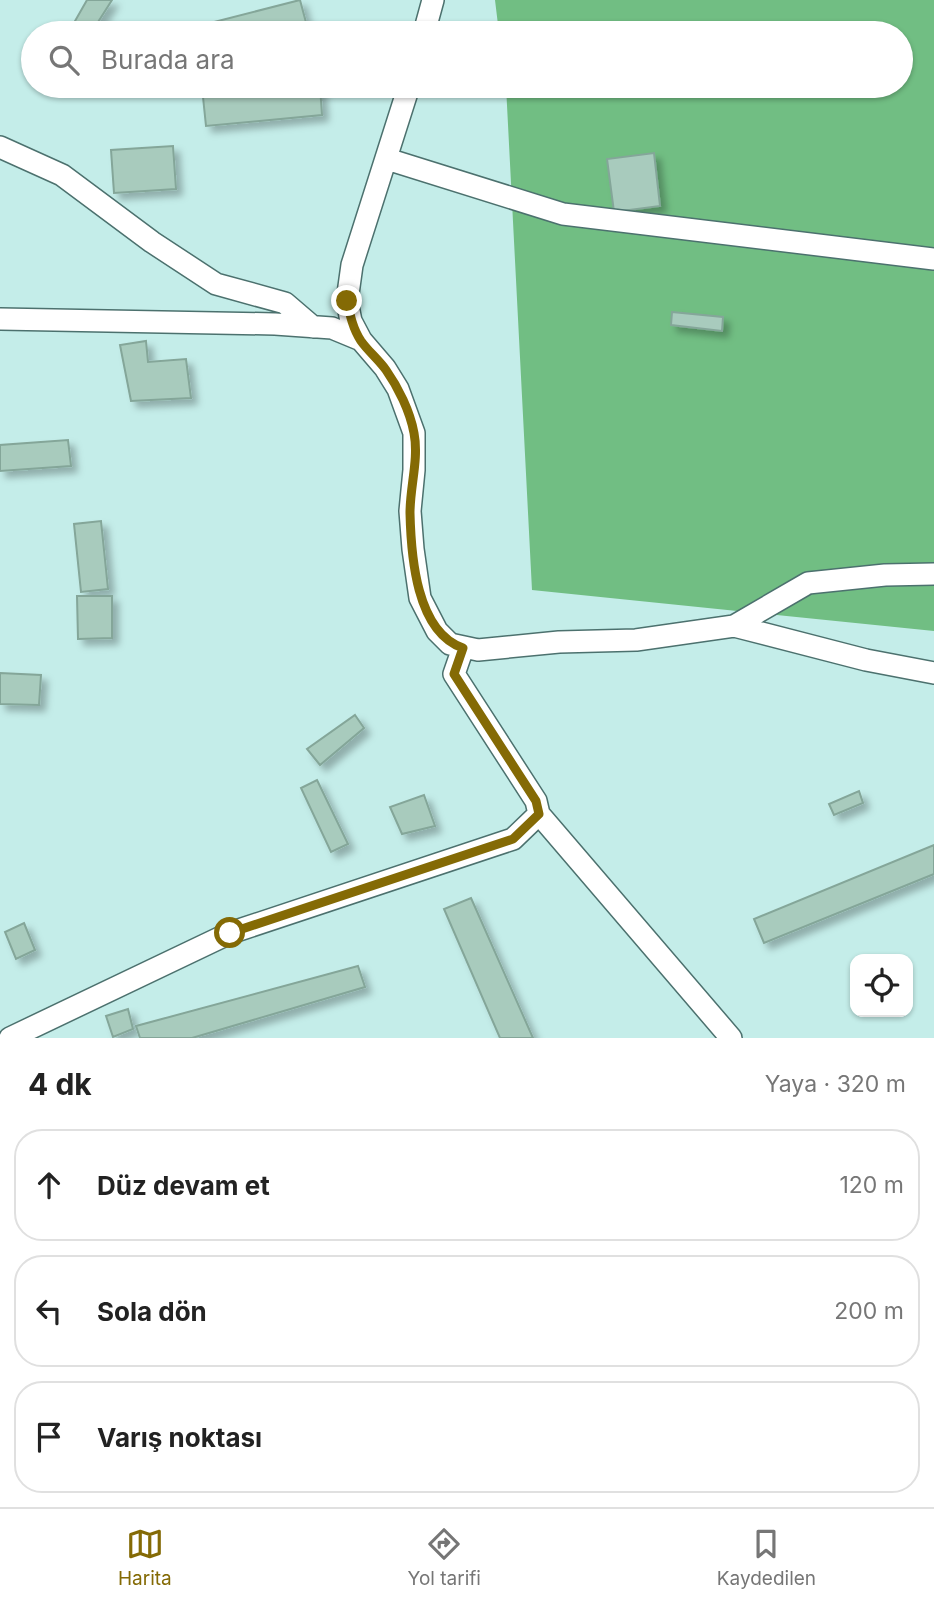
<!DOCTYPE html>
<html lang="tr">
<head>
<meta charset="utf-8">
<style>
	body { margin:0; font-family:Inter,sans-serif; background:#f2f2f2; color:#222 }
	.controls { position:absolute; right:21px; bottom:21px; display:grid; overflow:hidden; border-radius:14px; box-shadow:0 2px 5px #0004 }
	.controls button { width:63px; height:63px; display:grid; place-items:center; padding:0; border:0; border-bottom:2px solid #e0e0e0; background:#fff; color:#222; font:35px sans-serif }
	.stop { position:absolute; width:21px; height:21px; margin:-16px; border:5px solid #846a05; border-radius:50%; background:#fff }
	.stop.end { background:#846a05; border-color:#fff; box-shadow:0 2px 7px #0008 }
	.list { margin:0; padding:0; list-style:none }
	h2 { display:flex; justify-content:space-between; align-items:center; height:91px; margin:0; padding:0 28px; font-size:30px }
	h2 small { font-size:23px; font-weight:400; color:#767676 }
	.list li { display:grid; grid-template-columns:46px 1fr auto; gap:21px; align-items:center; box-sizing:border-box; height:112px; margin:0 14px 14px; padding:0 14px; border:2px solid #e0e0e0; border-radius:28px }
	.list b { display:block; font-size:26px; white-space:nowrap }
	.list em { font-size:23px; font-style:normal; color:#767676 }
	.icon { flex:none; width:38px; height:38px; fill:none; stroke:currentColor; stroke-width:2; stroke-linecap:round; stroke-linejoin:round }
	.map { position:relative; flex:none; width:934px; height:1038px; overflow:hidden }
	.search { position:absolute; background:#fff; box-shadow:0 2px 5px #0004; left:21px; right:21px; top:21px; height:77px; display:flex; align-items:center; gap:18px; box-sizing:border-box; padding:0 24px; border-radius:38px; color:#767676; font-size:26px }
	.sheet { height:469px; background:#fff }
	nav { display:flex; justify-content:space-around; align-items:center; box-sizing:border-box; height:98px; border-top:2px solid #e0e0e0; background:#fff; font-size:19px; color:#767676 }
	nav a { display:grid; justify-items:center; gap:4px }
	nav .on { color:#846a05 }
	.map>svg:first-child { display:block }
</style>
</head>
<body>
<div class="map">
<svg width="934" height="1038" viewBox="0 0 934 1038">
	<defs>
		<filter id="shadow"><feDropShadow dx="6" dy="6" stdDeviation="3.5" flood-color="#0004"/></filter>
	</defs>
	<rect width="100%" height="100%" fill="#c4ede9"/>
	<path fill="#71be83" d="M495,0H934V631L532,590L506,86H901V33H499Z"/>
	<path fill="#a8cbbd" stroke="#84a699" stroke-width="2" filter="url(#shadow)" d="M87,0H112L91,33L71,28Z
		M300,0L308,30L294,33H171Z
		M320,86L322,115L206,126L203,97Z
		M173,146L176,189L114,193L111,150Z
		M654,153L660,206L614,212L607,159Z
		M672,312L723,317L722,331L671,325Z
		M146,341L148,362L186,359L191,398L131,401L120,345Z
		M68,440L71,466L0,471V445Z
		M101,521L108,589L81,592L74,524Z
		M77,596H112V638L78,639Z
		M0,673L41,675L39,705L0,704Z
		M355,715L364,728L320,765L307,749Z
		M317,780L348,844L331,852L301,788Z
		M859,791L863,803L834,815L829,804Z
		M424,795L435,826L402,834L390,807Z
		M934,845V874L764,943L754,919Z
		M471,898L533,1038H500L444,909Z
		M24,923L35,950L16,959L5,932Z
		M358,966L365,987L192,1038H140L136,1026Z
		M128,1009L133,1029L113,1037L106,1016Z"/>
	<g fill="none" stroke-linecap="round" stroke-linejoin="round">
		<g stroke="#4c716e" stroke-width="24">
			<path id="minor" d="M424,33L433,0
				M409,86L352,265L347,301L351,321L361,340L385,368L398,389L414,433V470L410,511L413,549L420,598L437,631L450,644L478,650L559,642L636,640L734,626L866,660L934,673
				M0,147L62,175L152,242L216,284L285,303L313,327
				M387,159L563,214L934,259
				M0,319L275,324L332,328L361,340
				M734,626L808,583L885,575L934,574
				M463,648L454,674L536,801L539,814L731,1038
				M10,1038L230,933L513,839L539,814"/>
		</g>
		<use href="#minor" stroke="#fff" stroke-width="21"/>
	</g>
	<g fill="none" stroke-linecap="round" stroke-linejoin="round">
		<path stroke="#846a05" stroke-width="9" d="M230,933L513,839L539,814L536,801L454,674L463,648C416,632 411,555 410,513C410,486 419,459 414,433C410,411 398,387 386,370C378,359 368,351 361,341C353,329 350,315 347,301"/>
	</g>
</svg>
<div class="controls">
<button><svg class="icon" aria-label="locate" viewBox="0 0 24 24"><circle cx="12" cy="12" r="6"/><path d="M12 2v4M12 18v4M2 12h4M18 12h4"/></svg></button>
</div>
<div class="stop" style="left:230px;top:933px"></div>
<div class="stop end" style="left:347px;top:301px"></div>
<div class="search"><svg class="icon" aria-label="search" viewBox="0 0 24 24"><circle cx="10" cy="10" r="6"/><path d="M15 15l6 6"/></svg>Burada ara</div>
</div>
<section class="sheet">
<h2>4 dk<small>Yaya · 320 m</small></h2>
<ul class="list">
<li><svg class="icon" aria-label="ahead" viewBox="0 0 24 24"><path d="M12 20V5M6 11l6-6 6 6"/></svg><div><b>Düz devam et</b></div><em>120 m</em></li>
<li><svg class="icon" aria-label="left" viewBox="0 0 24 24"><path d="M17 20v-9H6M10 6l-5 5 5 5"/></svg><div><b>Sola dön</b></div><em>200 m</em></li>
<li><svg class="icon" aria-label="arrive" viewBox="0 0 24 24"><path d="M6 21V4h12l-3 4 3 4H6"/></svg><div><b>Varış noktası</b></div></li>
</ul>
</section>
<nav>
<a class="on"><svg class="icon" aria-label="map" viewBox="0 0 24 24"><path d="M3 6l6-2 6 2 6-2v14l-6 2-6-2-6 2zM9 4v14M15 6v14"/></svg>Harita</a>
<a><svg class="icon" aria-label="directions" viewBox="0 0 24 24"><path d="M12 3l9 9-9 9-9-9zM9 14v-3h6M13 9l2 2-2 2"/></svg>Yol tarifi</a>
<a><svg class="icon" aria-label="saved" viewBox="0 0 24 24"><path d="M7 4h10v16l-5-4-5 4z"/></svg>Kaydedilen</a>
</nav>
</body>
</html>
